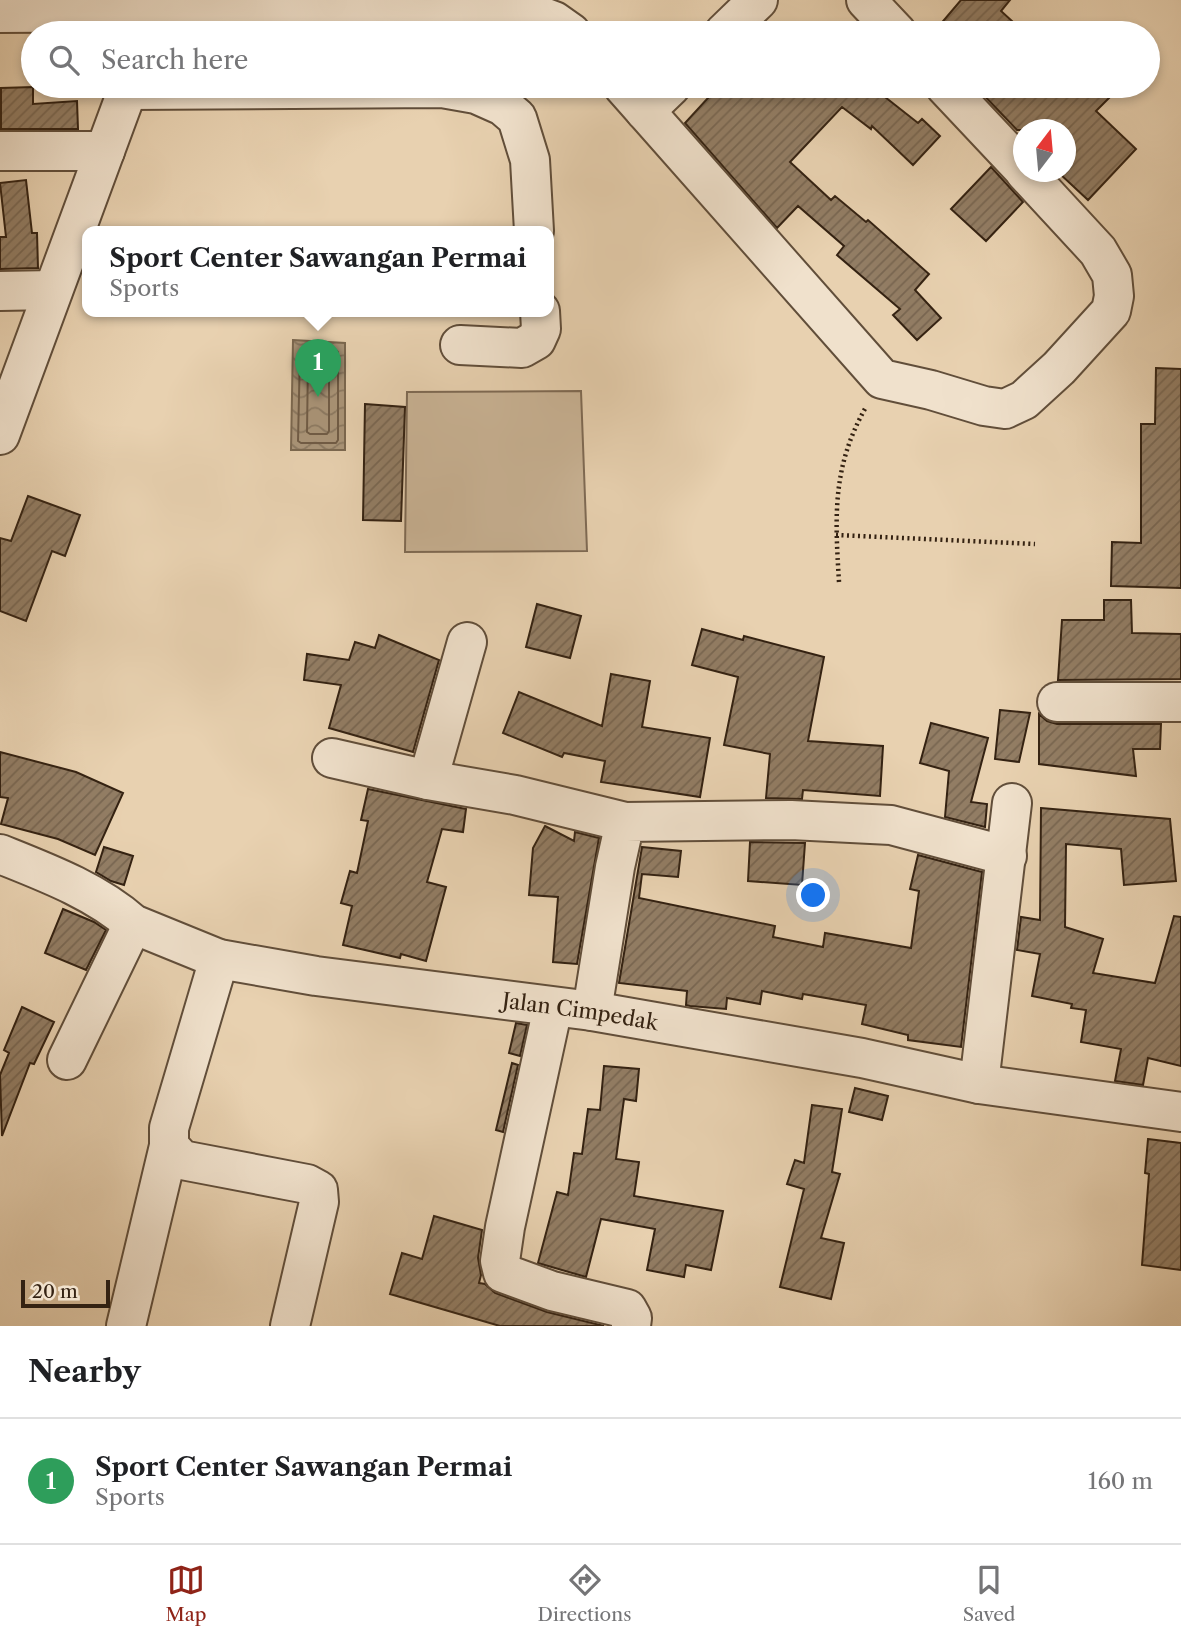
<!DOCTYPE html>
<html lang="en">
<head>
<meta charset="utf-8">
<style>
	body { margin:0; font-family:"Libre Caslon Text",serif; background:#f6f6f6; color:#202124 }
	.compass { position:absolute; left:1013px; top:119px; width:63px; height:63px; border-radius:50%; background:#fff; box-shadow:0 4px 10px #0003; rotate:16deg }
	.scale { position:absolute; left:21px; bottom:18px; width:89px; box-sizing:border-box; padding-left:7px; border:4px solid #342212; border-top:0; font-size:19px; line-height:24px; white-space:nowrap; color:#342212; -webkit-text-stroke:5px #f0e1cc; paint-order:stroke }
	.you { position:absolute; left:814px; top:896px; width:24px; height:24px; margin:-18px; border:5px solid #fff; border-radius:50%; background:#1a73e8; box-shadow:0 0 0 10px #1a73e833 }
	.badge { display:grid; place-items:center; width:46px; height:46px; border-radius:50%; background:#8f2418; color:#fff; font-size:23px; font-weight:700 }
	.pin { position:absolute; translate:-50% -58px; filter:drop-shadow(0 2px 4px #0008) }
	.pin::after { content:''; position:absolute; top:37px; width:24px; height:21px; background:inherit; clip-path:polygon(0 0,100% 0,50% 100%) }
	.popup { position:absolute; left:82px; top:226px; width:472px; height:91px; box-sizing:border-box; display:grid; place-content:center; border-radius:14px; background:#fff; filter:drop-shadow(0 2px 5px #0005); font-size:23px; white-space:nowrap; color:#757577 }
	.popup b { font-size:26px; color:#202124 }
	.popup::after { content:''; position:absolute; left:50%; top:100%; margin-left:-14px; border:14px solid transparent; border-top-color:#fff }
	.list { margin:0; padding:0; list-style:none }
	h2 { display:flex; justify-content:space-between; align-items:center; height:91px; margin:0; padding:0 28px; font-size:30px }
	h2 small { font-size:23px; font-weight:400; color:#757577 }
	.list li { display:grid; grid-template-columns:46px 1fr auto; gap:21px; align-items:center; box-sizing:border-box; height:126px; padding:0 28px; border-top:2px solid #e0e0e0 }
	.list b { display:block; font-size:26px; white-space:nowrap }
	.list p { margin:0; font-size:23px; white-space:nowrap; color:#757577 }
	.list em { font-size:23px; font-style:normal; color:#757577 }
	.icon { flex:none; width:38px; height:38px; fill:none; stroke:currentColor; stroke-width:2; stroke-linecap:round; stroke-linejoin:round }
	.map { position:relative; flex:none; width:1181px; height:1326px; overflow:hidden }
	.search { position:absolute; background:#fff; box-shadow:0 4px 10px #0003; left:21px; right:21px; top:21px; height:77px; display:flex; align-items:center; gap:18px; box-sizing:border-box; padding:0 24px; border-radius:38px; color:#757577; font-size:26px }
	.sheet { height:217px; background:#fff }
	nav { display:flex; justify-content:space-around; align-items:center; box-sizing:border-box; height:98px; border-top:2px solid #e0e0e0; background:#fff; font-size:19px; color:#757577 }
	nav a { display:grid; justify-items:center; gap:4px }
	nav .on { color:#8f2418 }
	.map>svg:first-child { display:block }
</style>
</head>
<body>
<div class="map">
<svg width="1181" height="1326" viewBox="0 0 1181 1326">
	<defs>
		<pattern id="water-waves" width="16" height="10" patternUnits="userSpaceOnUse" patternTransform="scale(1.75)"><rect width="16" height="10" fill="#ab967a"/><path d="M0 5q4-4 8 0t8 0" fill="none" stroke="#8c7a63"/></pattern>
		<pattern id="building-hatch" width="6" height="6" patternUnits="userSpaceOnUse" patternTransform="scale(1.75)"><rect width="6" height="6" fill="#927d64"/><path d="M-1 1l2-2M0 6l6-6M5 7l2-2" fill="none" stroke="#786651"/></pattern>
	</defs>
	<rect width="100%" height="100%" fill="#e8d1b0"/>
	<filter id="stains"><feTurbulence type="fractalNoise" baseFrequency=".00286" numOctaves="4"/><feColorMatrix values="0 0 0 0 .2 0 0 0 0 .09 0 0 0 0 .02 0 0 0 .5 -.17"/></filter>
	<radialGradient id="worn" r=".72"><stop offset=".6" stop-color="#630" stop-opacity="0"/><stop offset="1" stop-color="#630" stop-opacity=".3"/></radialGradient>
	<path fill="#c9b395" stroke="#7e6a54" stroke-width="2" d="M581,391L587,551L405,552L407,392Z"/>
	<path fill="url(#water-waves)" stroke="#7b6850" stroke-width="2" d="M293,340L345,343V450H291Z"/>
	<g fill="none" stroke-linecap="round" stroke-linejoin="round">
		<path stroke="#705c46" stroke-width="2" d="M303,347L335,349L338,352V440L336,443H301L298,441L300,351Z
			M311,357L326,358L329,360V431L327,434H310L307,432L308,360Z"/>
	</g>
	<path fill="url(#building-hatch)" stroke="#342212" stroke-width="2" d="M961,0H1010L1001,11L1025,33H933Z
		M719,86H871L918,123L922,119L940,136L913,165L872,126L871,129L842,107L790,162L831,200L835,196L866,222L868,220L929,274L915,290L941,318L917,340L893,315L900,309L837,255L844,246L798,206L777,228L685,123Z
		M975,86H1121L1096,111L1136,149L1088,200L1060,174L1066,172V130H1017Z
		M33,87V104L77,101L78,129H1V88Z
		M991,167L1023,202L986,241L951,209Z
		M26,180L32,233H37L38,268L0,269V237H6L0,183Z
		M1156,368L1181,369V588L1111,586L1112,542L1141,543V424H1155Z
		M365,404L405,407L401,521L363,520Z
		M28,496L80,515L65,556L52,551L26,621L0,611V538L11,541Z
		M1104,600H1131L1132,633L1181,634V679L1058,680L1062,620H1104Z
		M537,604L581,616L570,658L526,647Z
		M702,629L743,640L744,636L824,657L808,741L883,746L880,796L803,790L802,799L766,798L770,754L724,745L738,677L692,665Z
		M379,635L439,660L413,752L329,728L341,685L304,680L307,654L349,660L355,642L375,648Z
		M611,674L650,681L642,727L710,738L700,797L601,782L605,761L564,753L562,757L503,733L519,692L602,726Z
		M1000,710L1030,713L1019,762L995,759Z
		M1039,714L1047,721L1057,724H1161L1160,749H1133L1136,776L1039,764Z
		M931,723L988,738L971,802L987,804L985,827L945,817L949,771L920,763Z
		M0,752L76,772L123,793L95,855L58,839L1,824L8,798L0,797Z
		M368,789L466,809L463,832L442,829L427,882L446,887L426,961L401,954L400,958L343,945L352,906L341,903L350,871L357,873L368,821L361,820Z
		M1041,808L1170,819L1176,881L1124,885L1121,849L1066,844L1065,927L1103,939L1093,973L1155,983L1174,916L1181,917V1066L1148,1058L1143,1085L1115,1081L1121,1049L1081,1042L1086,1010L1071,1008L1072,1004L1032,996L1040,954L1017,950L1021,917L1040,920Z
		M545,826L574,841L575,832L599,838L577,964L553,962L558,897L529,895L533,848Z
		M750,842L805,843L802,885L748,881Z
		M104,847L133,856L124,885L111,881L96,872Z
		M642,847L681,851L678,877L642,874L639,898L775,926L773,937L823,947L825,933L911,948L919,891L910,889L918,855L982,872L961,1047L908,1040V1035L862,1024L866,1005L803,994L802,999L762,991L760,1004L727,998L726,1009L690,1006L686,1005L687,991L619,983Z
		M63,909L94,922L106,930L86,970L45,953Z
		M22,1007L54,1022L34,1064L30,1063L2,1136L0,1075L9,1053L4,1050Z
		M516,1023L527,1025L520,1056L509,1053Z
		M512,1063L518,1065L503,1132L496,1130Z
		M604,1066L639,1069L636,1101L624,1099L616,1159L639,1162L634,1196L723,1211L711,1270L686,1265L684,1277L647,1270L655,1229L601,1219L586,1277L538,1263L557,1192L568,1195L574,1153L582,1154L588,1109L600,1110Z
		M855,1088L888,1096L882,1120L849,1112Z
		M812,1105L842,1109L832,1172L840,1174L821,1238L844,1243L831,1299L780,1287L804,1189L787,1184L795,1160L804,1163Z
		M1148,1139L1181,1143V1270L1142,1265L1149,1174L1145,1173Z
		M434,1216L482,1230L478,1258L481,1275L479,1283L485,1284L495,1293L547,1312L604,1326H500L390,1294L402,1253L422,1259Z"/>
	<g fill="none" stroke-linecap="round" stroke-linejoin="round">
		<g stroke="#614e3a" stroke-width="42">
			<g id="minor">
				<path d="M866,0L897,33"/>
				<path d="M0,13L156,12V0"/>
				<path d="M148,33L156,12L524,10L554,21L571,33"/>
				<path d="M724,33L758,0"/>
				<path d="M623,86L882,379L931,390L984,406L1005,409L1024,400L1059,368L1111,311L1114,296L1112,275L1098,251L1025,172"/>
				<path d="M945,86L1024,170"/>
				<path d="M127,90L442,88L476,94L503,106L517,118L530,160L534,231"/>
				<path d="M645,111L671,86"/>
				<path d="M0,151H105"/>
				<path d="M0,291L53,290"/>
				<path d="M460,345L522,348L536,340L541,329L540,311"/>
				<path d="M0,435L129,86"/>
				<path d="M1057,702H1181"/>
				<path d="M332,758L428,780L515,795L625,822"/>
				<path d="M428,780L467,642"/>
				<path id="s1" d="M0,854C45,872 96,891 133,924L219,959L316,976L592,1011L862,1058L979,1084L1181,1112"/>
				<path d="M553,1007L505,1227L500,1261L503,1273L552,1291L627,1309L632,1318L631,1326"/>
				<path d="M592,1011L615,867L625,822L791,820L891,825L1007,856"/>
				<path d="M67,1060L133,924"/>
				<path d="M979,1084L1012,803"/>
				<path d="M169,1146L182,1160L307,1184L318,1190L319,1202L290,1326"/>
				<path d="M126,1326L169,1146V1128L219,959"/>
			</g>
		</g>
		<path stroke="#342212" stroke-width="4.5" stroke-dasharray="2 3.5" stroke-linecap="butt" d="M836,535L1035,544
			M839,582C835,516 832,467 866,407"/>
		<use href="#minor" stroke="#f0e1cc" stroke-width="38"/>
	</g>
	<g text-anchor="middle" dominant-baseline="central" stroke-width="7" stroke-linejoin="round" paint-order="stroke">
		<g font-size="21" fill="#342212" stroke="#f0e1cc">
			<text stroke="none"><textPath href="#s1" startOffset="609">Jalan Cimpedak</textPath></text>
		</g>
	</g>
	<rect width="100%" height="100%" filter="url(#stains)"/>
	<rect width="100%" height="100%" fill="url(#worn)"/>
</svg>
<svg class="compass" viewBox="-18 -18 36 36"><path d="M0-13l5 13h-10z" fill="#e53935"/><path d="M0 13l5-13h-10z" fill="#757577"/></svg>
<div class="scale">20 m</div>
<div class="you"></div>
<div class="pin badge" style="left:318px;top:397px;background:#2e9e5b">1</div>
<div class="popup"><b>Sport Center Sawangan Permai</b>Sports</div>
<div class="search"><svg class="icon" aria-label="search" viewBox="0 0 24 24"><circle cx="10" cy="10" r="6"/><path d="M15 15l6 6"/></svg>Search here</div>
</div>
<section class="sheet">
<h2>Nearby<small></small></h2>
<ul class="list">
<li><span class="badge" style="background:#2e9e5b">1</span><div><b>Sport Center Sawangan Permai</b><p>Sports</p></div><em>160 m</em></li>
</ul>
</section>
<nav>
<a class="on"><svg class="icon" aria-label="map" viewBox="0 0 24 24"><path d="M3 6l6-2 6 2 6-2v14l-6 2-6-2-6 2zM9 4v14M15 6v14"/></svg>Map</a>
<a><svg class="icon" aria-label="directions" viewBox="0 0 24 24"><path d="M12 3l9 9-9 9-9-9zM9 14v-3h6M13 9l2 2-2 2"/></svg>Directions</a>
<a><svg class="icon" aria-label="saved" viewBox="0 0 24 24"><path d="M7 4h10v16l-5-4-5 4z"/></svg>Saved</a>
</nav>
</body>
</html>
